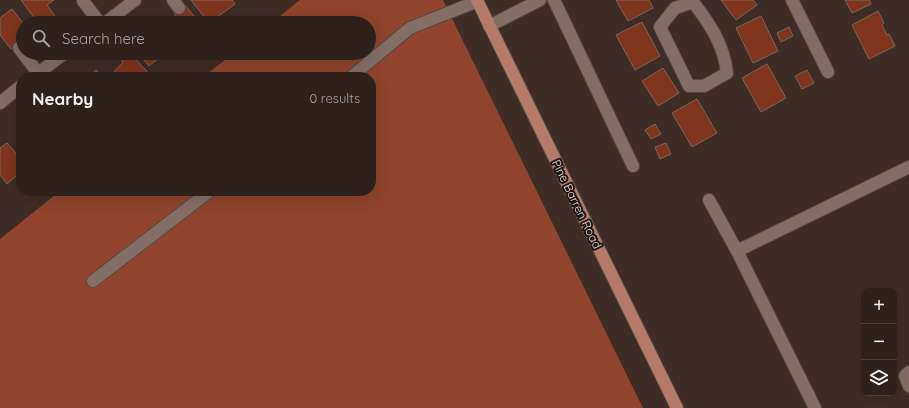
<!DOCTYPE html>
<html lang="en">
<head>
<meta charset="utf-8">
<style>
	body { margin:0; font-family:Quicksand,sans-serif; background:#362925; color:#f1f3f6 }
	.controls { position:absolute; right:12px; bottom:12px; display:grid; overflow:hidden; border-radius:8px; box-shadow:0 4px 16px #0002 }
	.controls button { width:36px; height:36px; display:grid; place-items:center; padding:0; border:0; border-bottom:1px solid #493e3b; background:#2e211c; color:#f1f3f6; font:20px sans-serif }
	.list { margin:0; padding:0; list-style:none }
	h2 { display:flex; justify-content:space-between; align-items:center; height:52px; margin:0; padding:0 16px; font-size:17px }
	h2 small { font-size:13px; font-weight:400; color:#a7a3a3 }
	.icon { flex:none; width:22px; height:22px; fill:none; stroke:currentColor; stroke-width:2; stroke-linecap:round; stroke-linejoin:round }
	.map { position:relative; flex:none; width:909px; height:408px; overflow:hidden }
	.search { position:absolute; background:#2e211c; box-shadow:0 4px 16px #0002; left:16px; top:16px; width:360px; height:44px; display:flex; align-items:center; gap:10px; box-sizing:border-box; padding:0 14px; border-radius:22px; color:#a7a3a3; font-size:15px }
	.panel { position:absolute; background:#2e211c; box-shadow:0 4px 16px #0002; left:16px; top:72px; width:360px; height:124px; border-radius:16px }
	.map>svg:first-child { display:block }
</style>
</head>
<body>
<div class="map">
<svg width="909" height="408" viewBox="0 0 909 408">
	<rect width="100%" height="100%" fill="#3e2c26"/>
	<path fill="#90452c" d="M300,0H443L643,408H0V239L60,191H371V77H203L234,53H369V23H271Z"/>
	<path fill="#7e351c" stroke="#7b665f" d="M21,0H54L47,5L55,16L45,23H38Z
		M191,0H232L235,4L209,23Z
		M616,0H649L653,8L628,21Z
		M721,0H753L757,5L736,20Z
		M845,0H869L871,4L852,13Z
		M184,4L200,23H176L179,20L174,13Z
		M12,9L23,23V39L11,49L0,35V18Z
		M878,11L884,23L882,25L887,35L889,34L895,46L869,59L852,25Z
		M761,16L778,51L753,63L736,28Z
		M642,22L660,56L635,70L616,35Z
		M789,27L793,36L781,42L777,33Z
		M121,53H130L151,76L109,77L123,62L118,56Z
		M138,53H165L149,66Z
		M767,64L786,98L761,112L742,78Z
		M663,68L679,93L658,106L642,81Z
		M96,70L102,77H88Z
		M807,70L814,83L802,89L795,76Z
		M697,99L717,133L692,147L672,113Z
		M655,124L661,134L651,139L645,130Z
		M7,143L21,159V172L7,184L0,175V148Z
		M666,143L671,154L660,159L655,147Z"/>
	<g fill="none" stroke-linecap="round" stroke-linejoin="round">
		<g stroke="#574843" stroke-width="14">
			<path id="minor" d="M173,0L179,8
				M554,0L633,166
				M792,0L828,72
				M83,1L100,23
				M693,2C710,24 724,45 727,73L704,86H689L660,27L675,8Z
				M105,23L135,0
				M489,26L540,0
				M19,48L38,73
				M33,77L65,53
				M351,77L410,28L478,1
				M0,103L21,86
				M709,200L737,251L815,408
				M737,251L909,167
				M93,281L210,191
				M909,372L905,376L909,386"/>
		</g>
		<g stroke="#574843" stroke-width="14">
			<path id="major" d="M477,0L677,408"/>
		</g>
		<use href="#minor" stroke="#836e67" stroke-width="12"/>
		<use href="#major" stroke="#b57b68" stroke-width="12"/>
	</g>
	<g text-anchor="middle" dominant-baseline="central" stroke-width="4" stroke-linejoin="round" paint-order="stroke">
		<g font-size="12" fill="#e7dbd7" stroke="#1f1714">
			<text transform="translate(577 204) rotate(64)">Pine Barren Road</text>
		</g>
	</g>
</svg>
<div class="controls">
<button>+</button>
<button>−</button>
<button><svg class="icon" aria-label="layers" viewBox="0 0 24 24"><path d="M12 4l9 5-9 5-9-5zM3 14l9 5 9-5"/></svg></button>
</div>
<div class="search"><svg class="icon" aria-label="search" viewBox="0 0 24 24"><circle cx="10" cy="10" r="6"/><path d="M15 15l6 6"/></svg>Search here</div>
<section class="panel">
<h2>Nearby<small>0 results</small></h2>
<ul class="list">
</ul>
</section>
</div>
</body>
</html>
